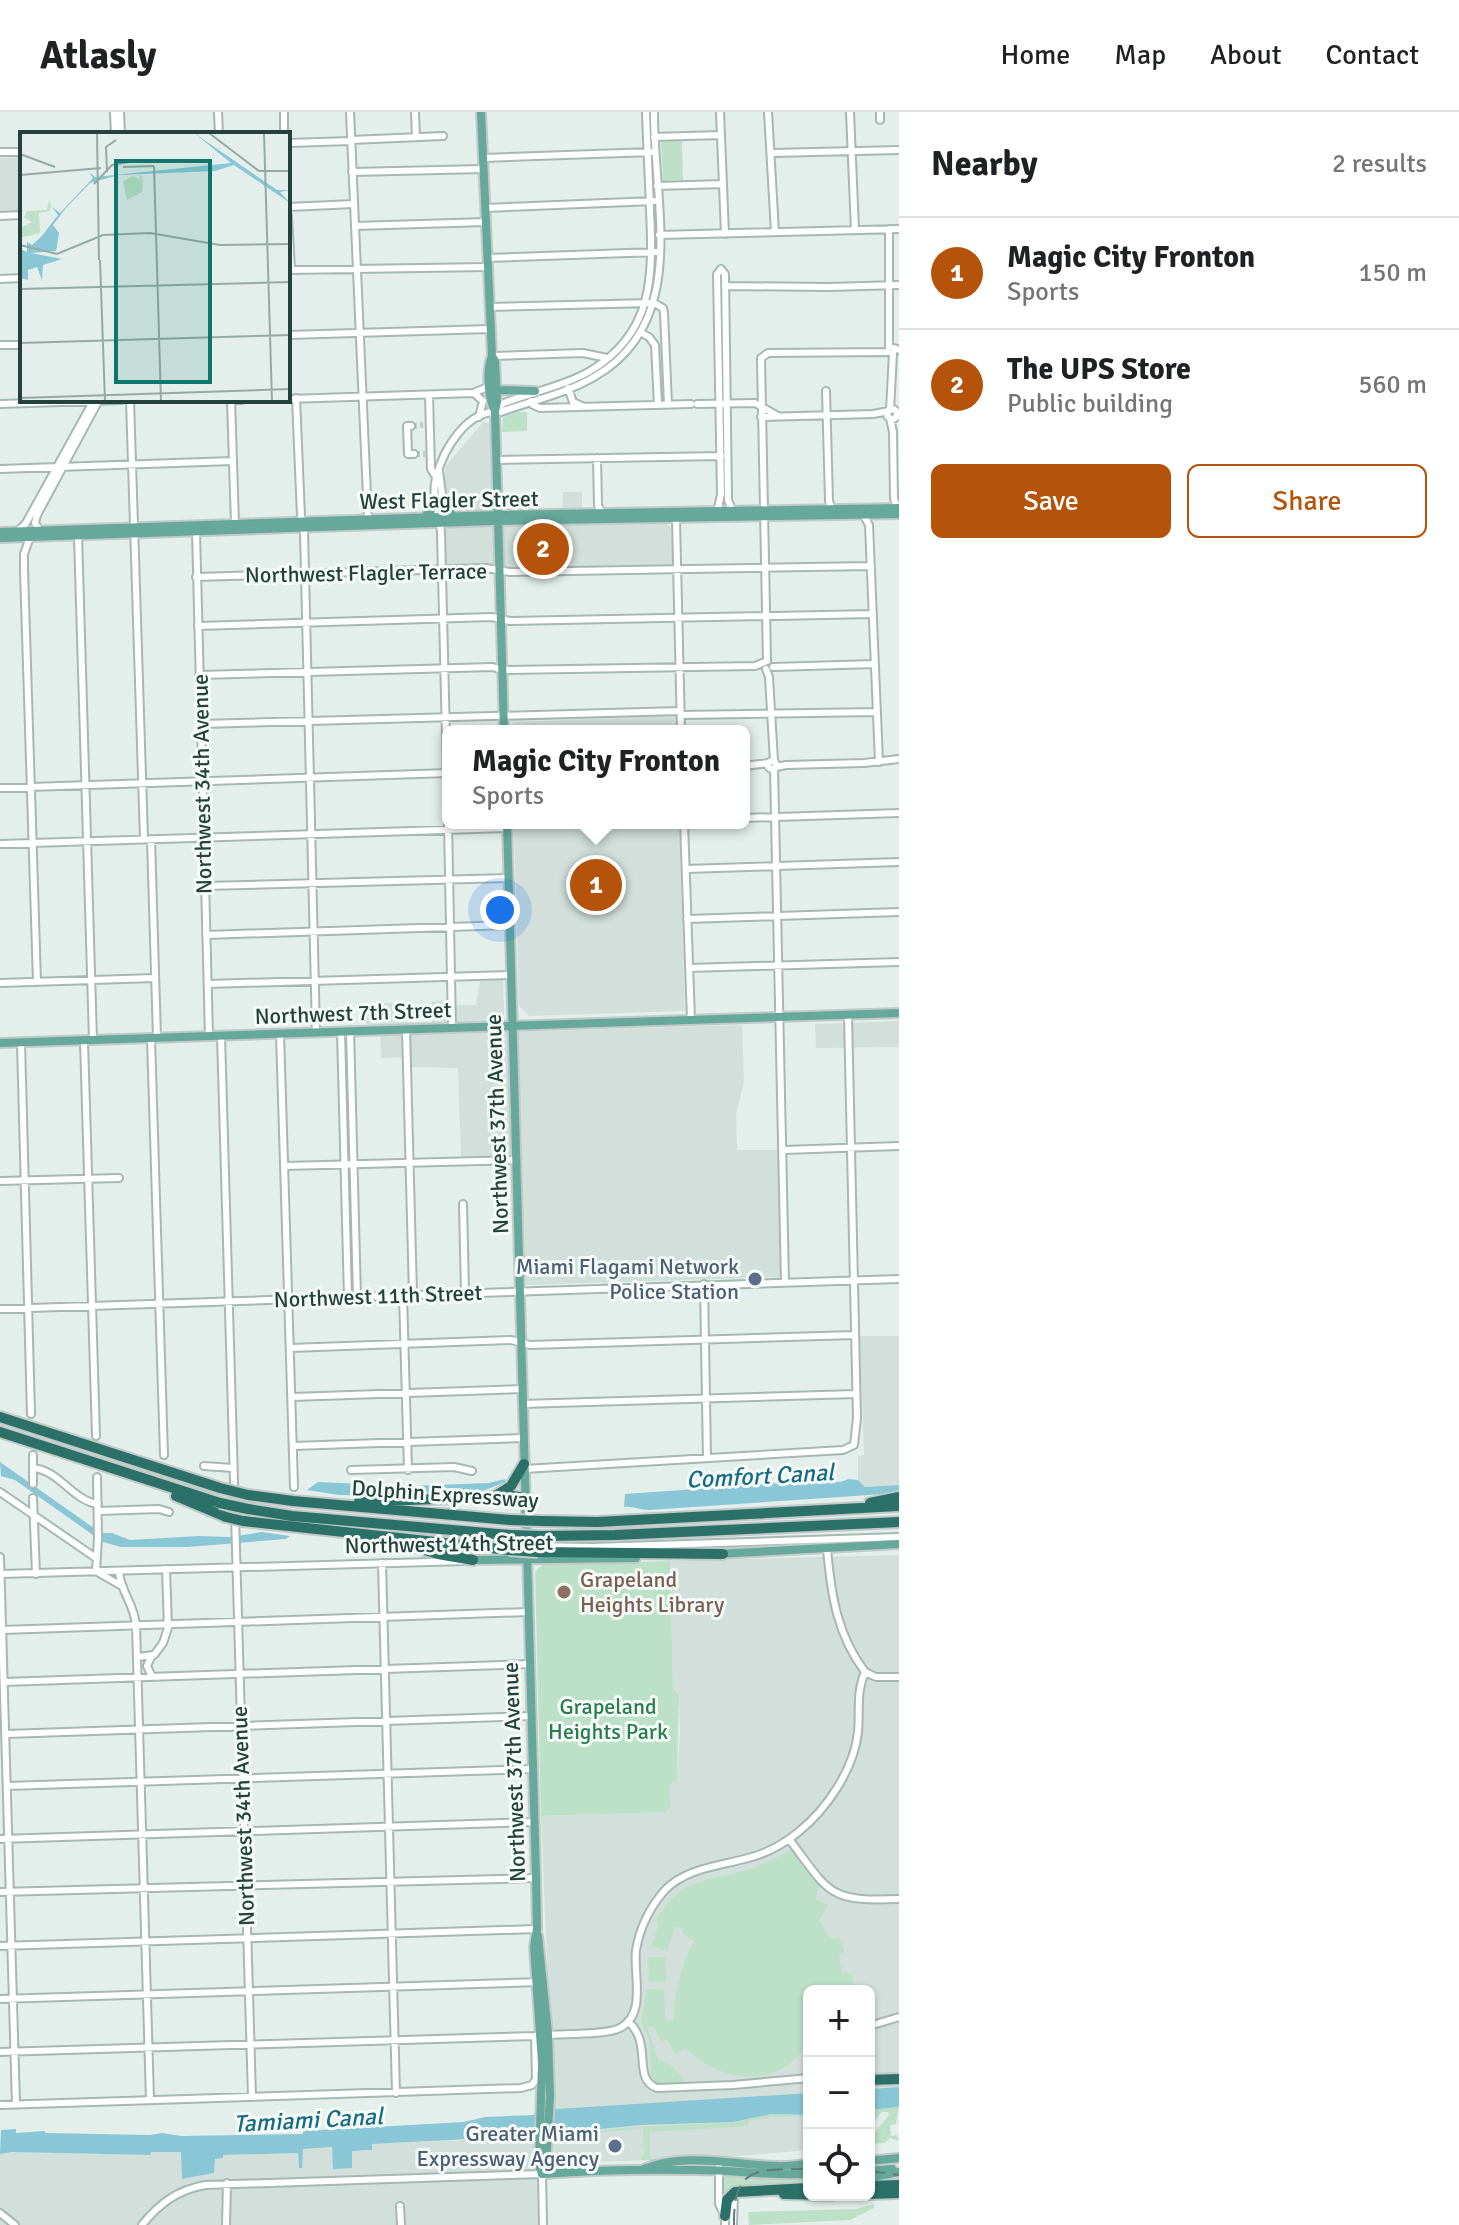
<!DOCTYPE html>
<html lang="en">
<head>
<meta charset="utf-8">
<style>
	body { margin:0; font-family:Signika,sans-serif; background:#f6f6f6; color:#202124 }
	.controls { position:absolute; right:24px; bottom:24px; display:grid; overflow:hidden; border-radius:12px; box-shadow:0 2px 6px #0004 }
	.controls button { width:72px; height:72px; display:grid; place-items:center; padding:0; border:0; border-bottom:2px solid #e0e0e0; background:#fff; color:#202124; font:40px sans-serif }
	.you { position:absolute; left:500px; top:798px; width:28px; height:28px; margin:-20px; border:6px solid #fff; border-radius:50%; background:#1a73e8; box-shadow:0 0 0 12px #1a73e833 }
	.badge { display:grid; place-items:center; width:52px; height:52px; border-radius:50%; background:#b45309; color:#fff; font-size:26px; font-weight:700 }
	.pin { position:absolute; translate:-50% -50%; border:4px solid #fff; box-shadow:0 2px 8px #0006 }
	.popup { position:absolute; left:442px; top:613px; width:308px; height:104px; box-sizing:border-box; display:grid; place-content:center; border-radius:12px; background:#fff; filter:drop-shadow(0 2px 6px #0005); font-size:26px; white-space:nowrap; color:#757577 }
	.popup b { font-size:30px; color:#202124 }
	.popup::after { content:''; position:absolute; left:50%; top:100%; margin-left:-16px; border:16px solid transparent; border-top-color:#fff }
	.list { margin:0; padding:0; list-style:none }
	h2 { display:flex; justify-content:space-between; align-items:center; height:104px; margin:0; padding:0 32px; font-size:34px }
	h2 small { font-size:26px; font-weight:400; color:#757577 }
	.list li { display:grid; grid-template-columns:52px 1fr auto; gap:24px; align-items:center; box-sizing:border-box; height:112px; padding:0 32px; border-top:2px solid #e0e0e0 }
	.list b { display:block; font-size:30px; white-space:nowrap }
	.list p { margin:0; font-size:26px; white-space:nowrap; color:#757577 }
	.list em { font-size:26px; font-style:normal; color:#757577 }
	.actions { display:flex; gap:16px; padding:24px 32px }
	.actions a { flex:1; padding:18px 0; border:2px solid #b45309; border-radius:12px; text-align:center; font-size:28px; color:#b45309 }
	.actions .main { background:#b45309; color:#fff }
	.icon { flex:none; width:44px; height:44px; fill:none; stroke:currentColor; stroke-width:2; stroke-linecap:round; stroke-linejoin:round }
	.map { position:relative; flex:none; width:899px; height:2113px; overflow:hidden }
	header { display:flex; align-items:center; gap:48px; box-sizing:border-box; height:112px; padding:0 40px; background:#fff; border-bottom:2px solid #e0e0e0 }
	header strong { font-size:38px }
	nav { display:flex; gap:44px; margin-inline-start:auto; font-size:28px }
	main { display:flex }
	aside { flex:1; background:#fff }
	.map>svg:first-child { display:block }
</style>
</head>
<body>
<header>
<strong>Atlasly</strong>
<nav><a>Home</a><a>Map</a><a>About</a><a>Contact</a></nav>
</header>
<main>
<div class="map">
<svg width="899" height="2113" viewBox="0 0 899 2113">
	<rect width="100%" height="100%" fill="#e4efeb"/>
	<path fill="#d2dfda" d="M22,45V98L0,99V46Z
		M483,310L491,312L493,413L562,414L563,380H582V413L667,412L671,416L673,454L446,456L445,355Z
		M675,604L676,619H512V610Z
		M514,711H679L685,899L529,904L519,894Z
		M503,868L505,920L742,913L744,970L736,1002L737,1038H779L781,1165L526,1173L522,1043L461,1045L458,956L411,955V945L381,946L380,913L366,912L365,891H396L397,910H432V889L456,888L457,893H476L480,869Z
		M899,909V935L816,936L815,912Z
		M860,1224H899V1373L865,1375L858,1368V1344L864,1343Z
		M899,1443V1975L869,1977V1879H809V1981L553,1998L541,1704L665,1700L671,1695L670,1672L677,1668L680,1619L679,1583L673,1577L670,1449Z
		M771,2002L809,2003V2038L715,2046L557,2051L551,2043L552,2021L641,2013L732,2010Z
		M536,2022L538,2113H0V2042L8,2040L150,2043V2040H182V2067L214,2061L215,2046L223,2043L298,2041L299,2056L302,2055V2037L332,2035L352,2056L351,2039L372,2038V2032L464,2028Z"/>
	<path fill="#bce1c8" d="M682,29L683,68L663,69L661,30Z
		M518,300H527V319L502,320L503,305Z
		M670,1449L673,1577L679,1583L677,1669L670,1672L671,1695L665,1700L541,1704L535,1459L543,1453Z
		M793,1736L820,1772L815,1786L828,1793L819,1809L832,1827L839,1825L845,1840L839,1843L842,1860L853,1863L852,1874L846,1875V1879H809V1928C783,1979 721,1972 685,1936L676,1943L667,1927L661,1930L654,1914L647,1915L659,1950H666L683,1965L684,1972L656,1971L651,1964L649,1926L641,1911L646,1881L647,1877L664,1878L665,1909L674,1908C674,1879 681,1854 694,1829L682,1821L684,1817L677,1815L675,1816L667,1839L651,1834L659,1811L656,1809C677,1769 701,1769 740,1760C759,1755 777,1746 793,1736Z
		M648,1845H665L666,1870H649Z
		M899,1995L896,2012L890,2013L891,2024L897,2023L899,2029L890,2026L885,2031L869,2032V2027L889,2003L888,2000H882L872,2011L869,1998Z
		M771,2002L809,2004L773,2005L749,2009L748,2014L650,2020V2043L652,2048H642L641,2043L644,2042V2034H640L644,2032L643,2016L586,2022L621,2016L733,2010Z
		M727,2063L765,2066H809V2073L745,2075L723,2088L721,2069Z
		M874,2092V2096L850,2108L749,2113L748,2100L856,2097Z"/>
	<path fill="#89c7d7" d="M0,1350L101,1421H112L130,1428L198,1424L230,1425L262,1420L290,1424L286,1427L188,1435H121L103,1430L15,1368L1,1364Z
		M505,1367L506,1370L485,1378L440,1381L435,1384L339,1383L307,1378L318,1370L408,1374L489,1371Z
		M849,1367L858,1368L865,1375L899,1373V1381L649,1398C639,1398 633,1394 624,1395L625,1382L823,1368L840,1370Z
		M899,1975V1995L869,1998V1977Z
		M809,1981V2003L771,2002L733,2010L641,2013L530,2024L372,2032V2038L352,2039V2056L333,2057L332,2035L303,2037L302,2056H299L298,2041L223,2043V2046L215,2047L214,2061L182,2067L181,2040H151L150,2043L12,2040L0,2042L1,2018L16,2017V2021L44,2019L46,2021L150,2023L162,2021L181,2024L303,2022V2009H309V2017L319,2013L320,2018L464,2010L485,2005L534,2003L535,2000L557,1997Z"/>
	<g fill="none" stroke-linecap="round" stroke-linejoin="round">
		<path stroke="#bdccc8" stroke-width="6" stroke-dasharray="6 3" stroke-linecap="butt" d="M411,314L423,313
			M414,342H425"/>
		<g stroke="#a6b8b3" stroke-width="10">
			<path id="minor" d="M114,0L115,22
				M120,0L121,22
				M218,0L219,22
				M284,0V22
				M350,0L368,407
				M415,0L416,25
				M720,0L725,122
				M768,0L775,120
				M850,0L855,118
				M880,0V8
				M654,25L721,23
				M351,28L443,24
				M288,31L351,29
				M0,40H22
				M772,41L899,38
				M483,46L652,40
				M352,60L484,57
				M657,74L723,72
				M288,95L354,92
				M485,96L654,89
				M0,104L22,103
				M288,104L291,158
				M355,114L486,110
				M659,123L899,117
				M487,146L656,140
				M721,157L725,162L728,388L733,400
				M288,158L488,155
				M0,167L22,166
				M725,174L828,175L899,173
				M654,191L663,196L664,201L668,292
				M490,195L650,191
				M640,220L649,225L655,233L658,293
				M288,223L490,217
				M0,233H22
				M889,235V117
				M894,236L899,238
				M492,244L583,241L607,246
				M568,276L573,290L582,294
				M826,279L829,389L832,398
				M475,282L483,289L479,305
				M429,283L431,357L436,365
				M296,286L301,404L304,419L316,920
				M288,287L473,281L490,274
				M130,288L144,727
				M231,288L235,412
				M235,288H242
				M531,289L533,293L540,296L691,292
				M0,292L121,288
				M697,292L755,291L778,304
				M497,297L504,291C532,280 564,274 590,259C654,221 653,164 650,98C649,65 647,33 646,0
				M887 302a5 5 0 1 1 10 0a5 5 0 1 1-10 0Z
				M890,298L893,241
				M761,305L873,302L889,299
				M890,306L893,320L894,387L898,396
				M411,314H407L408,342H414
				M597,346L598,393L602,402
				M497,348L721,344
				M0,357L233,349
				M439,359L443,390L440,405
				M717,401L721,382L717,162L721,157
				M864,404L869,413L879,650
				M676,408L681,619
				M18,419L26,411L94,288
				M40,419L35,411L37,403L99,288
				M196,419L209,924
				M78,424L93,928
				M30,425L24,442V458L37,870
				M196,465L486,456L510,460L871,454
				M198,514L492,505L510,509L873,502
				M767,549L761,246L768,241L888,240
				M773,555L875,552
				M766,557L769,565L774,649
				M199,563L493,555L502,558L755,554L765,550
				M681,603L877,600
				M201,612L680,599
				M768 653a4 4 0 1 1 8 0a4 4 0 1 1-8 0Z
				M744,654L769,651
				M776,655L786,653L864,651L899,647
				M774,657L785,1170
				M0,676L448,661
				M744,706L899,701
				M448,707L441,421C440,404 431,384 436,366C443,338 467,296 501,300C531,289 565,282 594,265C691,210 653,91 654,0
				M448,711L452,916
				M684,711L691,908
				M151,727L157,926
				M0,732L507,716
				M686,757L899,750
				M205,774L508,766
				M687,807L899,800
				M206,823L510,813
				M689,856L899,850
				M0,871L155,866
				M208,872L511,863
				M406,917L413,1183
				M350,919L357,1185
				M341,920L348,1185
				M280,922L294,1375
				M221,924L252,1985
				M151,927L164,1343
				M84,929L96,1324
				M21,931L31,1302
				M784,1038L899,1034
				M284,1054L516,1048
				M0,1069L119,1066
				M463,1092L465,1181
				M704,1172L707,1346
				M403,1183L408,1358
				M0,1197L899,1167
				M290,1236L511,1228L530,1233L855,1223
				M292,1285L522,1277
				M522,1292L856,1282
				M293,1334L523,1326
				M33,1343V1372
				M204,1354L233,1356
				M33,1356C59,1358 73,1389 98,1392
				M524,1357L843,1338L854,1333L857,1306L848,903
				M351,1358L454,1355L472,1359
				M0,1380L96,1446
				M33,1386L36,1462
				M98,1399L159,1397L169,1400
				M527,1434L592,1435L899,1425
				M0,1445L16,1993
				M382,1451L396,1981
				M96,1459L98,1426L97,1365
				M119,1459C120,1479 134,1491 136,1513L150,1988
				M99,1461L120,1473
				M0,1462L465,1449
				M2,1518L528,1500
				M137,1545L154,1543L163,1531L168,1516L166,1457
				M151,1545L147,1554L152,1565
				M865,1560L876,1565H899
				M4,1570L529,1552
				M6,1622L531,1604
				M7,1674L533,1657
				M0,1727L534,1710
				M789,1727C830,1781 827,1790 899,1787
				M0,1780L536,1766
				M0,1834L537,1817
				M0,1887L540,1870
				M628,1909C654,1933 631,1966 657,1976L733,1973L809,1966
				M869,1914L899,1905
				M0,1940L535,1924C555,1921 604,1924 620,1916C647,1902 633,1862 636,1838C640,1815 650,1795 665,1778C686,1756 720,1754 748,1746C785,1737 817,1708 837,1676C847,1660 856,1639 858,1620C860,1599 856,1580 865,1560C837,1523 831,1482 827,1437
				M0,1993L521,1976L532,1973L536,1967L535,1924
				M719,2050V2092L725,2104V2113
				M400,2094L401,2113
				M0,2101L15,2113
				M142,2113C159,2092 177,2078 205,2073L542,2062L543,2113
				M226,2113L227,2071
				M733,2113L734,2083"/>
		</g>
		<g stroke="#c1cac8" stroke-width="12">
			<path id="major" d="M481,0L492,244C486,258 488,286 495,299L504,619
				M492,244L495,249L497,290L495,299
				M497,278L535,279
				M443,390L453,404
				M424,405L430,400L436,387
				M0,420L498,403L899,396
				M0,426L492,409L899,402
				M507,711L536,1766L537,1817L534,1835L542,1951L539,2053L542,2062
				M0,931L899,901
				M717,1442L899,1432
				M473,1448L636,1446
				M538,1824L548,1922L550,1984L546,2053L542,2062
				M869,2049L899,2046
				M644,2057C685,2040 735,2053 777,2054C788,2055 798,2052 809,2052
				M869,2059L892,2057
				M542,2062C594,2058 646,2057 697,2058C735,2058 771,2064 809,2062
				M869,2066L899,2060"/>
		</g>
		<g stroke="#c1cac8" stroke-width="14">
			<path id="highway" d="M0,1305L220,1376
				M0,1320L220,1391
				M248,1383L293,1389L510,1408
				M497,1383L511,1374L524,1352
				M176,1384L226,1405
				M359,1390L513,1384L524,1386
				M870,1391L899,1385
				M248,1397L292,1404L510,1423
				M243,1409L509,1438
				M541,1409L597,1410L899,1394
				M541,1424L615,1423L899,1410
				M391,1428L438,1442L473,1448
				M538,1440L723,1442
				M869,1968L899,1967
				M869,2074L899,2073
				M784,2082L831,2083
				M869,2082L899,2081
				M725,2104L727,2088L735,2080L809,2076"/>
		</g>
		<use href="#minor" stroke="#fff" stroke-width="6"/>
		<use href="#major" stroke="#66a89a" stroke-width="8"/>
		<use href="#highway" stroke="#2b7167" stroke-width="10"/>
		<path stroke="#5d7e77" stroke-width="2" stroke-dasharray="16 8" stroke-linecap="butt" d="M869,2059L899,2063
			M734,2113C733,2052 759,2058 809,2057"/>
		<g stroke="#c1cac8" stroke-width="14" stroke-linecap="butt">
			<path id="highway-bridge" d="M220,1376L248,1383
				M220,1391L248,1397
				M226,1405L243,1409
				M510,1408L541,1409
				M510,1423L541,1424
				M509,1438L538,1440"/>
		</g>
		<use href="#highway-bridge" stroke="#2b7167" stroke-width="10"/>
	</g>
	<g fill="#5c6f8a" stroke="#f6fbf8" stroke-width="3">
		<circle cx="755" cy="1167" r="8"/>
		<circle cx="615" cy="2034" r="8"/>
	</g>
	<circle fill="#8d6e63" stroke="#f6fbf8" stroke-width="3" cx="564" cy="1480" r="8"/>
	<g text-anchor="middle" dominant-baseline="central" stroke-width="6" stroke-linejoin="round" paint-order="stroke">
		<g font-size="22" fill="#22423b" stroke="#f6fbf8">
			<text transform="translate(449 388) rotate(-1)">West Flagler Street</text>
			<text transform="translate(366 461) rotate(-1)">Northwest Flagler Terrace</text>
			<text transform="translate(202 672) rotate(-91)">Northwest 34th Avenue</text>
			<text transform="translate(353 901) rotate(-2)">Northwest 7th Street</text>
			<text transform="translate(497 1012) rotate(-92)">Northwest 37th Avenue</text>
			<text transform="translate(378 1184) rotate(-2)">Northwest 11th Street</text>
			<text transform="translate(445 1382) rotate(4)">Dolphin Expressway</text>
			<text transform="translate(449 1432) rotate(-1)">Northwest 14th Street</text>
			<text transform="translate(514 1660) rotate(-92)">Northwest 37th Avenue</text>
			<text transform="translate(243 1704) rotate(-92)">Northwest 34th Avenue</text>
		</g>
		<g font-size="22" fill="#4e5e75" stroke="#f6fbf8" text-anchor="end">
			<text x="739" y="1154">Miami Flagami Network<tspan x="739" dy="25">Police Station</tspan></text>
			<text x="599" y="2021">Greater Miami<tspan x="599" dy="25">Expressway Agency</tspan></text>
		</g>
		<g font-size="22" fill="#785e54" stroke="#f6fbf8" text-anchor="start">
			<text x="580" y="1467">Grapeland<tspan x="580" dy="25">Heights Library</tspan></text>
		</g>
		<g font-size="22" fill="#287d4e" stroke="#f6fbf8">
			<text x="608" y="1594">Grapeland<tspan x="608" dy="25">Heights Park</tspan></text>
		</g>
		<g font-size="24" font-style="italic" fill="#166c84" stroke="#f6fbf8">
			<text transform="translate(760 1364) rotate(-3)">Comfort Canal</text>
			<text transform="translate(308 2008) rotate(-3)">Tamiami Canal</text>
		</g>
	</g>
	<g transform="translate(20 20)">
		<rect width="270" height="270" fill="#e4efeb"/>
		<path d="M119,43L122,44L123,50L122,60L107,68L103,49L113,44L121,48ZM29,68L31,74L34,68L29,79L19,81L20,101L0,106V96L12,90L4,86L7,79L27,78Z" fill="#bce1c8"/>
		<path d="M174,1L257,58H270L260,60L270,71L214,33L195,39L99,43L70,51L46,76L33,93L39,101L36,119L11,121L42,127L23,133L22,148L17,135L8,138V148L0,146V117L7,120V110L12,113L21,105L38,83L32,75L40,81L73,46L69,40L75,45L211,31Z" fill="#89c7d7"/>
		<path fill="none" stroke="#96aaa5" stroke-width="2" d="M77,1L79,128M189,1L239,39H270M244,1L252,269M0,22L35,35M134,34L141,269M103,35L134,34M87,40L86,15L96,8M0,43L81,36M74,52L92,33L114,29M0,113L37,122L83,103L130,101L200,113L270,112M80,128L85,269M0,157L270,150M0,211L270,203M0,266L270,257"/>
		<path fill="#0f766e" fill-opacity="0.15" stroke="#0f766e" stroke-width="4" d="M96,29H190V250H96Z"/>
		<rect width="270" height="270" fill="none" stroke="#22423b" stroke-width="4"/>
	</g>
</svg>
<div class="controls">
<button>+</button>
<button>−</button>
<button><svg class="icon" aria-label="locate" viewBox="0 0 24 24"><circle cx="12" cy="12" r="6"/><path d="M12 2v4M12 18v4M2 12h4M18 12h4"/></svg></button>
</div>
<div class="you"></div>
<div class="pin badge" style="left:596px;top:773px">1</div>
<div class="popup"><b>Magic City Fronton</b>Sports</div>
<div class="pin badge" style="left:543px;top:437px">2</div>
</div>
<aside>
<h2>Nearby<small>2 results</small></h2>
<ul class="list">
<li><span class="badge">1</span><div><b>Magic City Fronton</b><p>Sports</p></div><em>150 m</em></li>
<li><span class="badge">2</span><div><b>The UPS Store</b><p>Public building</p></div><em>560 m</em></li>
</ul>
<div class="actions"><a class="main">Save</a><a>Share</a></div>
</aside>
</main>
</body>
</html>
